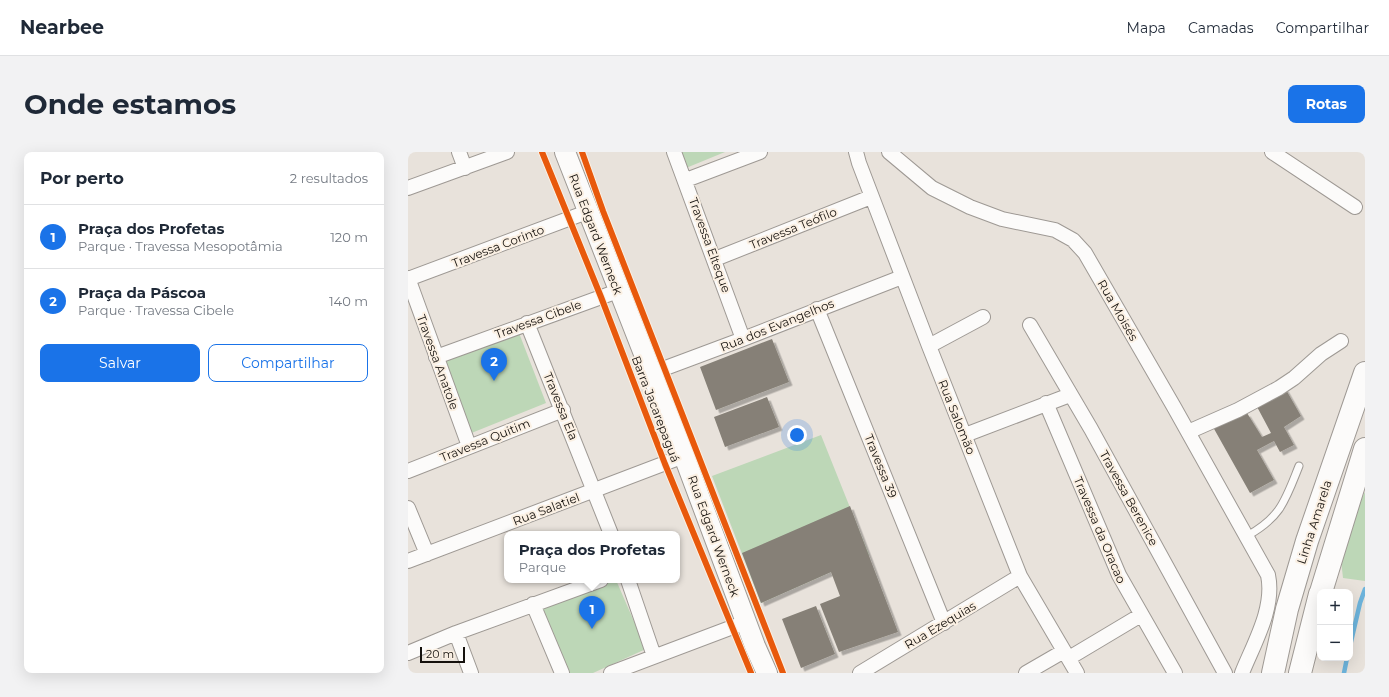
<!DOCTYPE html>
<html lang="pt">
<head>
<meta charset="utf-8">
<style>
	body { margin:0; font-family:Montserrat,sans-serif; background:#f2f2f3; color:#1f2937 }
	.controls { position:absolute; right:12px; bottom:12px; display:grid; overflow:hidden; border-radius:8px; box-shadow:0 4px 16px #0002 }
	.controls button { width:36px; height:36px; display:grid; place-items:center; padding:0; border:0; border-bottom:1px solid #e0e1e3; background:#fff; color:#1f2937; font:20px sans-serif }
	.scale { position:absolute; left:12px; bottom:10px; width:45px; box-sizing:border-box; padding-left:4px; border:2px solid #15110d; border-top:0; font-size:11px; line-height:14px; white-space:nowrap; color:#15110d; -webkit-text-stroke:3px #fbf0e3; paint-order:stroke }
	.you { position:absolute; left:389px; top:283px; width:14px; height:14px; margin:-10px; border:3px solid #fff; border-radius:50%; background:#1a73e8; box-shadow:0 0 0 6px #1a73e833 }
	.badge { display:grid; place-items:center; width:26px; height:26px; border-radius:50%; background:#1a73e8; color:#fff; font-size:13px; font-weight:700 }
	.pin { position:absolute; translate:-50% -33px; filter:drop-shadow(0 1px 2px #0008) }
	.pin::after { content:''; position:absolute; top:21px; width:14px; height:12px; background:inherit; clip-path:polygon(0 0,100% 0,50% 100%) }
	.popup { position:absolute; left:96px; top:379px; width:176px; height:52px; box-sizing:border-box; display:grid; place-content:center; border-radius:8px; background:#fff; filter:drop-shadow(0 1px 3px #0005); font-size:13px; white-space:nowrap; color:#747a83 }
	.popup b { font-size:15px; color:#1f2937 }
	.popup::after { content:''; position:absolute; left:50%; top:100%; margin-left:-8px; border:8px solid transparent; border-top-color:#fff }
	.list { margin:0; padding:0; list-style:none }
	h2 { display:flex; justify-content:space-between; align-items:center; height:52px; margin:0; padding:0 16px; font-size:17px }
	h2 small { font-size:13px; font-weight:400; color:#747a83 }
	.list li { display:grid; grid-template-columns:26px 1fr auto; gap:12px; align-items:center; box-sizing:border-box; height:64px; padding:0 16px; border-top:1px solid #e0e1e3 }
	.list b { display:block; font-size:15px; white-space:nowrap }
	.list p { margin:0; font-size:13px; white-space:nowrap; color:#747a83 }
	.list em { font-size:13px; font-style:normal; color:#747a83 }
	.actions { display:flex; gap:8px; padding:12px 16px }
	.actions a { flex:1; padding:9px 0; border:1px solid #1a73e8; border-radius:8px; text-align:center; font-size:14px; color:#1a73e8 }
	.actions .main { background:#1a73e8; color:#fff }
	.map { position:relative; flex:none; width:957px; height:521px; overflow:hidden; border-radius:8px }
	header { display:flex; align-items:center; gap:24px; box-sizing:border-box; height:56px; padding:0 20px; background:#fff; border-bottom:1px solid #e0e1e3 }
	header strong { font-size:19px }
	nav { display:flex; gap:22px; margin-inline-start:auto; font-size:14px }
	.intro { display:flex; align-items:center; justify-content:space-between; box-sizing:border-box; height:96px; padding:0 24px }
	h1 { margin:0; font-size:28px }
	.button { padding:10px 18px; border-radius:8px; background:#1a73e8; color:#fff; font-size:14px; font-weight:700 }
	main { display:flex; gap:24px; padding:0 24px }
	aside { flex:1; background:#fff; border-radius:8px; box-shadow:0 4px 16px #0002 }
	.map>svg:first-child { display:block }
</style>
</head>
<body>
<header>
<strong>Nearbee</strong>
<nav><a>Mapa</a><a>Camadas</a><a>Compartilhar</a></nav>
</header>
<div class="intro"><h1>Onde estamos</h1><a class="button">Rotas</a></div>
<main>
<aside>
<h2>Por perto<small>2 resultados</small></h2>
<ul class="list">
<li><span class="badge">1</span><div><b>Praça dos Profetas</b><p>Parque · Travessa Mesopotâmia</p></div><em>120 m</em></li>
<li><span class="badge">2</span><div><b>Praça da Páscoa</b><p>Parque · Travessa Cibele</p></div><em>140 m</em></li>
</ul>
<div class="actions"><a class="main">Salvar</a><a>Compartilhar</a></div>
</aside>
<div class="map">
<svg width="957" height="521" viewBox="0 0 957 521">
	<defs>
		<filter id="shadow"><feDropShadow dx="3.5" dy="3.5" stdDeviation="0" flood-color="#0004"/></filter>
	</defs>
	<rect width="100%" height="100%" fill="#e8e2db"/>
	<path fill="#bdd7b7" d="M273,0H317L278,16Z
		M111,181L138,251L61,282L35,207Z
		M413,283L461,403L353,451L304,324Z
		M957,340V429L935,426L931,390Z
		M202,428H208L238,497L185,521H157L131,456Z"/>
	<g fill="none" stroke-linecap="round" stroke-linejoin="round">
		<path stroke="#6db4dc" stroke-width="4.5" d="M942,494L952,451L957,437
			M936,521L939,506"/>
	</g>
	<path fill="#868077" filter="url(#shadow)" d="M364,187L381,230L308,258L292,215Z
		M877,236L893,264L876,275L886,293L872,300L866,289L849,298L866,328L842,341L805,275L839,261L854,285L863,281L847,251Z
		M359,245L371,275L317,295L306,265Z
		M442,354L490,480L431,500L412,452L432,444L423,420L353,451L334,401Z
		M408,454L427,502L393,516L374,467Z"/>
	<g fill="none" stroke-linecap="round" stroke-linejoin="round">
		<g stroke="#9e9994" stroke-width="9">
			<path id="service" d="M839,384C873,365 877,349 891,314"/>
		</g>
		<g stroke="#9e9994" stroke-width="16">
			<path id="minor" d="M51,0L57,16
				M266,0L335,187
				M448,0L451,11L521,194L612,424L669,521
				M481,0L524,36L562,55L594,67L647,78L665,88L677,101L766,255L860,423C867,456 846,491 834,521
				M864,0L947,55
				M278,28L352,0
				M0,36L99,0
				M307,107L463,45
				M0,126L61,294
				M0,127L179,60
				M409,157L536,471
				M119,171L203,382
				M622,173L683,277L817,521
				M521,194L575,165
				M28,205L210,139
				M244,221L335,187L494,125
				M638,251L711,423L767,521
				M780,280L830,258L871,236L886,226L913,202L933,189
				M557,283L662,243
				M0,319L155,258
				M0,356L19,402
				M0,409L276,304
				M220,428L246,504
				M125,452L154,521
				M48,481L63,521
				M0,501L48,481L193,428
				M661,506L733,463
				M203,521L338,470
				M452,521L612,424
				M618,521L656,499"/>
		</g>
		<g stroke="#9e9994" stroke-width="22">
			<path id="secondary" d="M157,0L276,304L347,494L359,521"/>
		</g>
		<g stroke="#9e9994" stroke-width="24">
			<path id="motorway" d="M913,440L957,297
				M865,521L879,457L899,389L957,221
				M892,521L912,442"/>
		</g>
		<use href="#service" stroke="#fcfbfa" stroke-width="7"/>
		<use href="#minor" stroke="#fcfbfa" stroke-width="14"/>
		<use href="#secondary" stroke="#fcfbfa" stroke-width="20"/>
		<use href="#motorway" stroke="#fcfbfa" stroke-width="22"/>
		<g stroke="#fbf0e3" stroke-width="8">
			<path id="cycleway" d="M134,0L193,145L257,312L343,521
				M174,0L195,59L375,521"/>
		</g>
		<use href="#cycleway" stroke="#e8590c" stroke-width="6"/>
	</g>
	<g text-anchor="middle" dominant-baseline="central" stroke-width="4" stroke-linejoin="round" paint-order="stroke">
		<g font-size="12" fill="#15110d" stroke="#fbf0e3">
			<text transform="translate(385 76) rotate(-22)">Travessa Teófilo</text>
			<text transform="translate(188 82) rotate(69)">Rua Edgard Werneck</text>
			<text transform="translate(302 93) rotate(70)">Travessa Elteque</text>
			<text transform="translate(90 94) rotate(-21)">Travessa Corinto</text>
			<text transform="translate(710 158) rotate(60)">Rua Moisés</text>
			<text transform="translate(130 167) rotate(-20)">Travessa Cibele</text>
			<text transform="translate(369 173) rotate(-22)">Rua dos Evangelhos</text>
			<text transform="translate(30 210) rotate(70)">Travessa Anatole</text>
			<text transform="translate(153 254) rotate(68)">Travessa Ela</text>
			<text transform="translate(248 257) rotate(69)">Barra Jacarepaguá</text>
			<text transform="translate(549 265) rotate(68)">Rua Salomão</text>
			<text transform="translate(77 288) rotate(-22)">Travessa Quitim</text>
			<text transform="translate(473 314) rotate(68)">Travessa 39</text>
			<text transform="translate(721 346) rotate(61)">Travessa Berenice</text>
			<text transform="translate(138 357) rotate(-21)">Rua Salatiel</text>
			<text transform="translate(906 370) rotate(-72)">Linha Amarela</text>
			<text transform="translate(692 378) rotate(67)">Travessa da Oracao</text>
			<text transform="translate(306 384) rotate(70)">Rua Edgard Werneck</text>
			<text transform="translate(532 473) rotate(-31)">Rua Ezequias</text>
		</g>
	</g>
</svg>
<div class="controls">
<button>+</button>
<button>−</button>
</div>
<div class="scale">20 m</div>
<div class="you"></div>
<div class="pin badge" style="left:184px;top:477px">1</div>
<div class="popup"><b>Praça dos Profetas</b>Parque</div>
<div class="pin badge" style="left:86px;top:229px">2</div>
</div>
</main>
</body>
</html>
